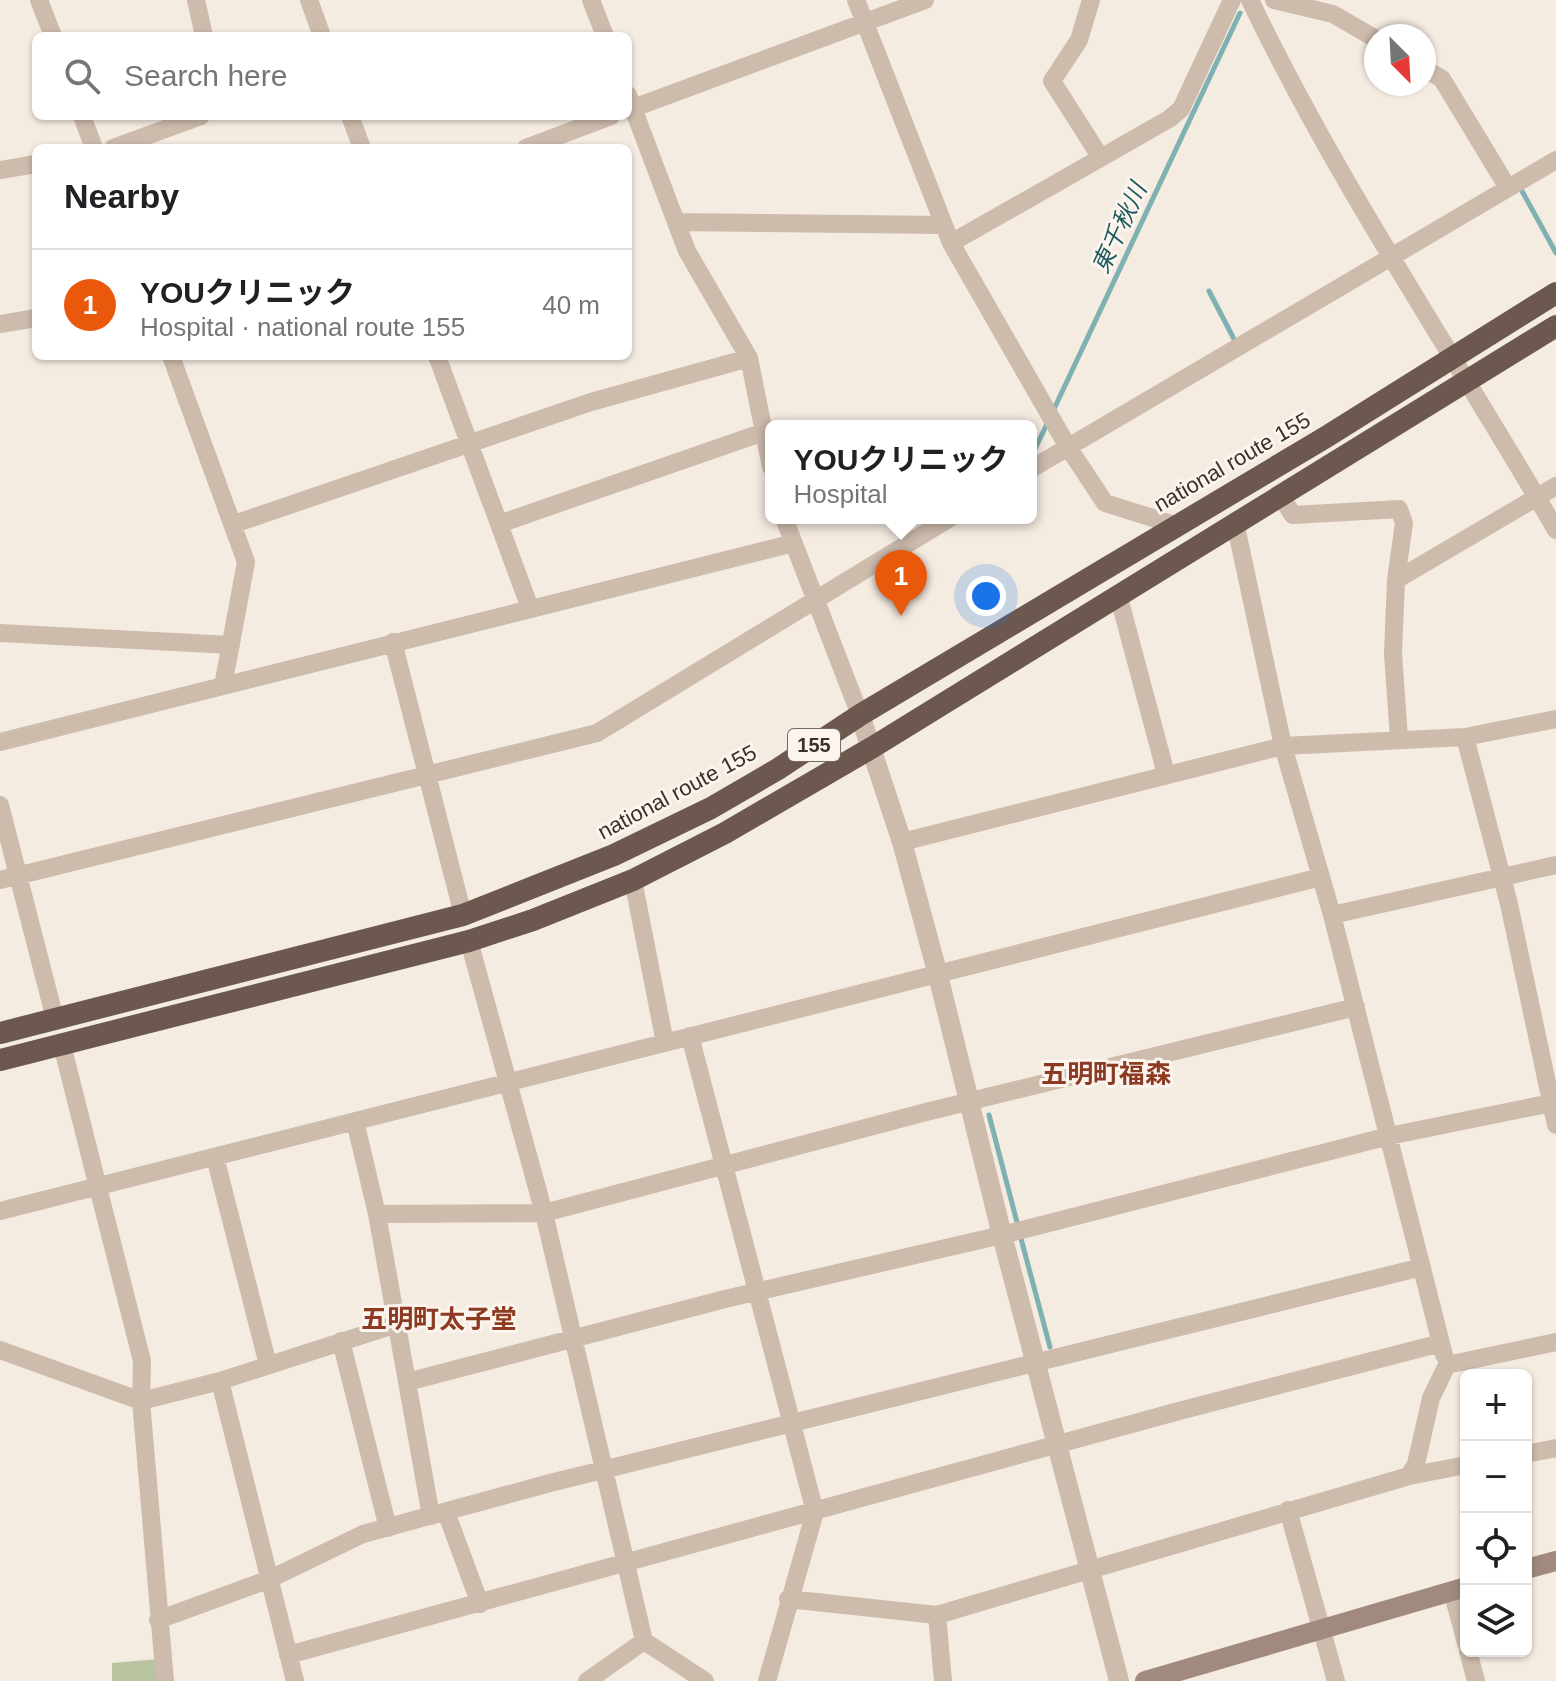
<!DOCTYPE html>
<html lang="en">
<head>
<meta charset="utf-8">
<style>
	body { margin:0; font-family:Helvetica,"Noto Sans JP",sans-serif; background:#f6f6f6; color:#202124 }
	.controls { position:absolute; right:24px; bottom:24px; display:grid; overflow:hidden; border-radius:12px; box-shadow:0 2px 6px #0004 }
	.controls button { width:72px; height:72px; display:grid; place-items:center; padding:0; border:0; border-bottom:2px solid #e0e0e0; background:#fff; color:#202124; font:40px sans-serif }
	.compass { position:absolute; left:1364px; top:24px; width:72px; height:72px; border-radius:50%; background:#fff; box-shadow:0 2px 6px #0004; rotate:156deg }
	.you { position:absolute; left:986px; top:596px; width:28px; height:28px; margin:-20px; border:6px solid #fff; border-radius:50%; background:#1a73e8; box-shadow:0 0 0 12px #1a73e833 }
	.badge { display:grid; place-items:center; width:52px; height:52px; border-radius:50%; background:#ea580c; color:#fff; font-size:26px; font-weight:700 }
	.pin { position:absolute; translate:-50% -66px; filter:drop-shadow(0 2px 4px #0008) }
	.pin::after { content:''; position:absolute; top:42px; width:28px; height:24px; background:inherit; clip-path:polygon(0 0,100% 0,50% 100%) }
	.popup { position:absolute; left:765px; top:420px; width:272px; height:104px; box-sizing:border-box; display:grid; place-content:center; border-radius:12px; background:#fff; filter:drop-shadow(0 2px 6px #0005); font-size:26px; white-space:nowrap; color:#757577 }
	.popup b { font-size:30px; color:#202124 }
	.popup::after { content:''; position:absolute; left:50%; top:100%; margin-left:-16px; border:16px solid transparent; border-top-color:#fff }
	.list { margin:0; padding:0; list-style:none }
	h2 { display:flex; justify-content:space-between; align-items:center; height:104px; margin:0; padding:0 32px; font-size:34px }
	h2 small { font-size:26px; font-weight:400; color:#757577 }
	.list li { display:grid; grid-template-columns:52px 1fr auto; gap:24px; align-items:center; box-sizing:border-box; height:112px; padding:0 32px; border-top:2px solid #e0e0e0 }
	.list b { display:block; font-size:30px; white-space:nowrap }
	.list p { margin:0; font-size:26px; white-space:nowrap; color:#757577 }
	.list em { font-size:26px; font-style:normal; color:#757577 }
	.icon { flex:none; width:44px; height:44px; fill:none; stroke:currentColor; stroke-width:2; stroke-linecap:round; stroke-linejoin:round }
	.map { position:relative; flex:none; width:1556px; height:1681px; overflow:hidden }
	.search { position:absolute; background:#fff; box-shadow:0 2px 6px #0004; left:32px; top:32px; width:600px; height:88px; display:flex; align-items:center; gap:20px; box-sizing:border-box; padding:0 28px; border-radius:12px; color:#757577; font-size:30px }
	.panel { position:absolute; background:#fff; box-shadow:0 2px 6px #0004; left:32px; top:144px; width:600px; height:216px; border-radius:12px }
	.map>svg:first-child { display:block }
</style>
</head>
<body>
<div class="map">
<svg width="1556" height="1681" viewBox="0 0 1556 1681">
	<rect width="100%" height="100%" fill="#f4ebe1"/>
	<path fill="#b8c4a0" d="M159,1659L161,1681H112V1663Z"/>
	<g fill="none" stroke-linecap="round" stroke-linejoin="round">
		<path stroke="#7fb0b2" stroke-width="5" d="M1522,191L1556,253
			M1209,291L1235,341
			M1054,409L1240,13
			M1031,457L1048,422
			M989,1115L1018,1226
			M1020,1235L1050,1347"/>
		<path stroke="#cdbbac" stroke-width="18" d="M39,0L53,36
			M196,0L204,36
			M309,0L322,36
			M591,0L605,36
			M856,0L951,243L1068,447L1105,503L1175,525
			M1091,0L1079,40L1052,81L1101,158
			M1250,0C1338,184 1454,354 1556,530
			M1274,0L1333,14L1376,39
			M1424,68L1442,79L1508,188
			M628,95L687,251L749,358L771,467
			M628,110L925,0
			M82,116L94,148
			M350,116L362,148
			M113,148L201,116
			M526,148L611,116
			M0,170L36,164
			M676,222L944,225
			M951,243L1169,119L1181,109L1232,0
			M0,324L36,318
			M171,356L246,562L223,686
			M437,356L530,608
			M1031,469L1556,160
			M1280,495L1293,515L1399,509L1404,523L1396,580L1393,653L1399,739
			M784,518L860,715
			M1235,522L1283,746L1332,915L1444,1355
			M234,524L591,402L749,358
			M499,524L764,432
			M1396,580L1556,486
			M1118,594L1166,774
			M0,633L231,645
			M393,642L463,915
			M1465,737L1509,904L1556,1125
			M0,742L794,543
			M0,805L55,1019
			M902,842L1283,746L1465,737L1556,719
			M0,880L597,733L950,518
			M633,880L665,1043
			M1332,915L1556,865
			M469,941L544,1213L644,1641L587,1681
			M690,1036L815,1512L767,1681
			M62,1045L142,1361L141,1401L165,1681
			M355,1121L377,1214L431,1516
			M215,1157L268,1365
			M0,1211L1321,877
			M377,1214L544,1213L926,1112L1356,1007
			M341,1341L388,1528
			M0,1350L141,1401L220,1381L397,1324
			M220,1381L295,1681
			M407,1382L725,1299L1002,1235L1389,1136L1556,1102
			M1526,1454L1556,1448
			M1409,1476L1466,1465
			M1288,1510L1336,1681
			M446,1512L480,1604
			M1452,1591L1466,1643
			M788,1599L937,1615L1409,1476L1416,1464L1431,1398L1447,1365L1556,1342
			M937,1615L943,1681
			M158,1620L270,1579L363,1534L550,1483L1422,1267
			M644,1641L705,1681
			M1468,1651L1476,1681
			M288,1655L1179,1411L1441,1343"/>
		<path stroke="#cdbbac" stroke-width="20" d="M860,715L902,842L938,975L1002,1235L1119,1681"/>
		<path stroke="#a18a7d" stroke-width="20" d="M1526,1569L1556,1561
			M1145,1681L1466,1587"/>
		<path stroke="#6c584f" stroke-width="22" d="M0,1033L463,915L614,855L711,808L778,769L860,715L1326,437L1556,293
			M0,1060L469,941L533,920L633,880L725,833L873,747L1556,326"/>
	</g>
	<g text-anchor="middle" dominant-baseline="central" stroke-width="6" stroke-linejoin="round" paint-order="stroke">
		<rect fill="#fbf5ee" stroke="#756b66" stroke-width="2" x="788" y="729" width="52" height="32" rx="6"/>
		<g font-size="20" font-weight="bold" fill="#3b302b">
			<text x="814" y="745">155</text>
		</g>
		<g font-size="22" fill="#3b302b" stroke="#fbf5ee">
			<text transform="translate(1232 462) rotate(-30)">national route 155</text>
			<text transform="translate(677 792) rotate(-28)">national route 155</text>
		</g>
		<g font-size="24" font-style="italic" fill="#1f5a5e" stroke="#fbf5ee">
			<text transform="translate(1119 228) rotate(-65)">東千秋川</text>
		</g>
		<g font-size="26" font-weight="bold" fill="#8c3b22" stroke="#fbf5ee">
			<text x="1106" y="1074">五明町福森</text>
			<text x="439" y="1319">五明町太子堂</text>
		</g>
	</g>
</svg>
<div class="controls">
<button>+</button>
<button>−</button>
<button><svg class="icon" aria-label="locate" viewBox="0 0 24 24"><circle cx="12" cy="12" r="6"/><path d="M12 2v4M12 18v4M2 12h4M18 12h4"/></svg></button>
<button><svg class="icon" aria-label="layers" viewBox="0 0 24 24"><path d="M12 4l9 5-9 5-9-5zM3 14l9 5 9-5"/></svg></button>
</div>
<svg class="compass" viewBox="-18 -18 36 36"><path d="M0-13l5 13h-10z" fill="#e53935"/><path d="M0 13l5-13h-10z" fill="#757577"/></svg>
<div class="you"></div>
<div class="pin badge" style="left:901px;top:616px">1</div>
<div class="popup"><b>YOUクリニック</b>Hospital</div>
<div class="search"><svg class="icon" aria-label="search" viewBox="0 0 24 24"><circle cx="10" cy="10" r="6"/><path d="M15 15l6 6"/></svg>Search here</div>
<section class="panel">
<h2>Nearby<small></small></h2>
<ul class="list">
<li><span class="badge">1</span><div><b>YOUクリニック</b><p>Hospital · national route 155</p></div><em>40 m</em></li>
</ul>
</section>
</div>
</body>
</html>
